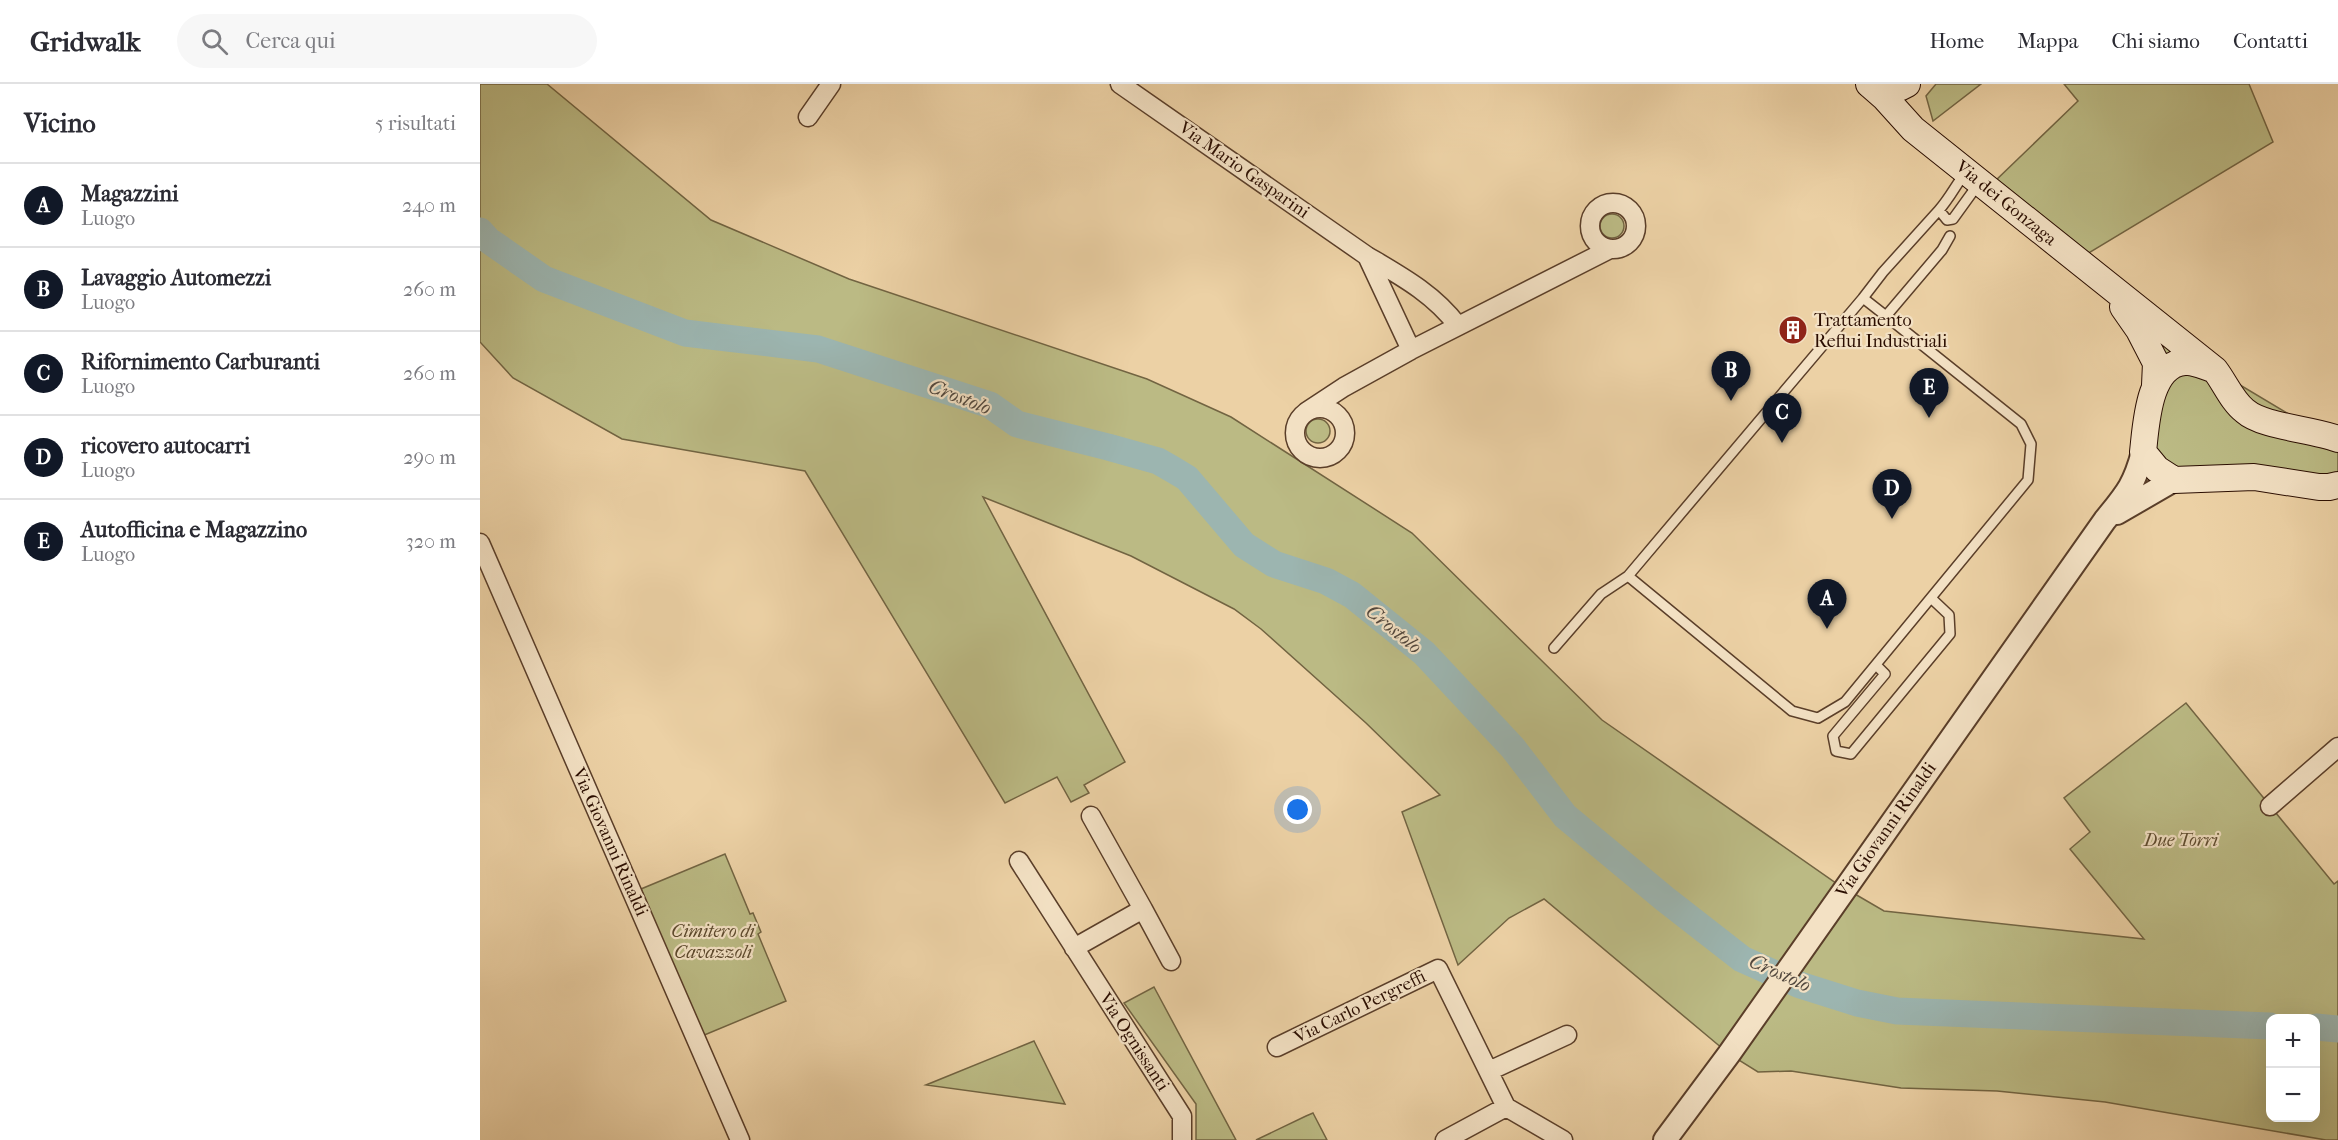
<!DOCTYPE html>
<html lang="it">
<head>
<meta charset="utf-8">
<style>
	body { margin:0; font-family:"IM FELL French Canon",serif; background:#f7f7f7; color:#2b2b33 }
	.controls { position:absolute; right:18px; bottom:18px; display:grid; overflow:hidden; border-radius:12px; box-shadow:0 6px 24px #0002 }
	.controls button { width:54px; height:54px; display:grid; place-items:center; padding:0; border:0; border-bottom:2px solid #e1e1e2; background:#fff; color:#2b2b33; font:30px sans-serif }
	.you { position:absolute; left:818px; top:726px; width:21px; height:21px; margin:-15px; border:4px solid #fff; border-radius:50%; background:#1a73e8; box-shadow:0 0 0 9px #1a73e833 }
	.badge { display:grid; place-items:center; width:39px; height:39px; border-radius:50%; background:#111827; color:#fff; font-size:20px; font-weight:700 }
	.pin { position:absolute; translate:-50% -50px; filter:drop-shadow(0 2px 3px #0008) }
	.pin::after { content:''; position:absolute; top:32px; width:21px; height:18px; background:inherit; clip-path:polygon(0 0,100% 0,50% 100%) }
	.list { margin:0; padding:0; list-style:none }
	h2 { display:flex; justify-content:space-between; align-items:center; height:78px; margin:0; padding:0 24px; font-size:26px }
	h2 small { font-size:20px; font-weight:400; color:#7c7c81 }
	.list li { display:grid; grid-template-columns:39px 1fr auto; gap:18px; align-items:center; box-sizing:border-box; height:84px; padding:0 24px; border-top:2px solid #e1e1e2 }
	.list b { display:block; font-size:22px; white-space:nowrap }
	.list p { margin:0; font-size:20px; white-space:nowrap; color:#7c7c81 }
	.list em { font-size:20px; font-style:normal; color:#7c7c81 }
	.icon { flex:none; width:33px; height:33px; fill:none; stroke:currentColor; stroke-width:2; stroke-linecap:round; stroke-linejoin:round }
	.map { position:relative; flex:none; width:1858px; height:1056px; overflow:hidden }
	header { display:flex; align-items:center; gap:36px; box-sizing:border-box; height:84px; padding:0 30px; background:#fff; border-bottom:2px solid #e1e1e2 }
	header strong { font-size:28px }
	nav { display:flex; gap:33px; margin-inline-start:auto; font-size:21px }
	.search { width:420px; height:54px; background:#f7f7f7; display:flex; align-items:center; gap:15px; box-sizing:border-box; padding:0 21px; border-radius:33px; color:#7c7c81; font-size:22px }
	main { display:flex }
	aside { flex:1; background:#fff }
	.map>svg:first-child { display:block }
</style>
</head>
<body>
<header>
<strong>Gridwalk</strong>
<div class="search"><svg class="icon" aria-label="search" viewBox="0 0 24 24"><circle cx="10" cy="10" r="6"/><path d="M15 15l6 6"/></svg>Cerca qui</div>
<nav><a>Home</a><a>Mappa</a><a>Chi siamo</a><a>Contatti</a></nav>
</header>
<main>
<aside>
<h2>Vicino<small>5 risultati</small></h2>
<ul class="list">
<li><span class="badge">A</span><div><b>Magazzini</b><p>Luogo</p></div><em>240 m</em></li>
<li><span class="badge">B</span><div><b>Lavaggio Automezzi</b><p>Luogo</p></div><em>260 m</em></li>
<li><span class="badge">C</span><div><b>Rifornimento Carburanti</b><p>Luogo</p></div><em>260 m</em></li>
<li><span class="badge">D</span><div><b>ricovero autocarri</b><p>Luogo</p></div><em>290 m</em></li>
<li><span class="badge">E</span><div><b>Autofficina e Magazzino</b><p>Luogo</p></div><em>320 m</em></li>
</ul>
</aside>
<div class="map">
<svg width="1858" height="1056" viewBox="0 0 1858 1056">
	<rect width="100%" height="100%" fill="#ecd1a5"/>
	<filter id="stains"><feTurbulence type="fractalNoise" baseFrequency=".00333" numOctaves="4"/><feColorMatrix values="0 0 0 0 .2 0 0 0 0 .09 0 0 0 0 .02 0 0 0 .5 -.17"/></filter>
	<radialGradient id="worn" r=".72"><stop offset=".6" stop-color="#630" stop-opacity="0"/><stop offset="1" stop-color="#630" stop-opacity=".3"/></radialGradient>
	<path fill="#bbba84" stroke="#726442" stroke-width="1.5" fill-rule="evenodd" d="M0,0H67L231,136L369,195L667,295L751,333L932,449L1122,636L1356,799L1404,827L1664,855L1590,765L1610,748L1584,714L1706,619L1854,800L1858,797V1056H1846L1625,1018L1517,1007L1421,1004L1311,987L1278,988L1249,970L1064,815L1029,834L978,881L922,728L960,711L886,639L781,545L754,525L651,472L503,413L645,678L604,701L609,709L591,718L577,693L525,719L325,387L142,355L33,294L0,258ZM1790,934H1836V1034H1790Z
		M1456,0H1501L1453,37L1446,12Z
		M1584,0H1769L1793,58L1602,173L1512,100L1598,17Z
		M1120 142a12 12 0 1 1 24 0a12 12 0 1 1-24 0Z
		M1659,246L1735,286L1839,348L1858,355V408L1849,403L1650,404L1670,313Z
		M826 347a12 12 0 1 1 24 0a12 12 0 1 1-24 0Z
		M245,770L270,830L273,829L281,848L278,850L306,917L222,952L161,805Z
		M674,903L756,1056H716V1020L644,919Z
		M554,957L585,1020L446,1001Z
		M833,1029L847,1056H776L826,1032Z"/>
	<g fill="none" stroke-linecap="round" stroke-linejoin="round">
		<path stroke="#9cb5b0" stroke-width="27" d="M0,147L8,156L64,195L205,249L338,265L510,321L537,340L628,363L678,377L692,385L707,394L764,461L794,480L846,497L872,511L944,569L1033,664L1085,732L1185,815L1262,875L1320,901L1377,919L1417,927L1790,942
			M1836,943L1858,945"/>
		<g stroke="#5a3e29" stroke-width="12">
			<path id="service" d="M1485,89C1476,101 1469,115 1459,126L1467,136L1473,135L1499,99
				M1459,126L1403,188L1383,214L1406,232L1462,166L1470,152
				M1148,492L1312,627L1338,634L1365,618L1548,396L1551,360L1541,340L1406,232
				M1074,564L1121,510L1148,492L1383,214
				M1396,581L1405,590L1353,652L1356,667L1371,670L1470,550L1469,531L1451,514"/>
		</g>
		<g stroke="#5a3e29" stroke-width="21">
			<path id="minor" d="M640,0L887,172C921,192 954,210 978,242
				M328,33L351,0
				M1110 142a23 23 0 1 1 46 0a23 23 0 1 1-46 0Z
				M887,172L931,266
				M815 349a25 25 0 1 1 50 0a25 25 0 1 1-50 0Z
				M826,328L864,303L931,266L1130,165
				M0,459L260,1056
				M1790,722L1858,663
				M539,777L702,1032V1056
				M663,825L691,877
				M594,864L663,825L611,732
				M797,963L958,885L1026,1023
				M1009,987L1087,951
				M965,1056L1026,1023L1083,1056"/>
		</g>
		<g stroke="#5a3e29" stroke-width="26">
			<path id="tertiary" d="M1637,429L1694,396
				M1185,1056L1249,970L1625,436C1646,410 1654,402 1663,368"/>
		</g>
		<g stroke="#2a0d00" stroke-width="28">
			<path id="secondary" d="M1389,0L1405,14L1433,45L1735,286C1745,299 1752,317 1765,327C1783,343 1833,345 1858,355
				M1390,1C1404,8 1413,8 1427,0
				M1643,223L1659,246L1676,279L1675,301
				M1732,285C1723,282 1714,277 1705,278C1668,280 1666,342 1663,368L1677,385L1694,396L1774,393L1839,403H1849L1858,401"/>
		</g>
		<use href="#service" stroke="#f3e1c4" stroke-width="9"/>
		<use href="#minor" stroke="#f3e1c4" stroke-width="18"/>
		<use href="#tertiary" stroke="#f3e1c4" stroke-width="22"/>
		<use href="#secondary" stroke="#f3e1c4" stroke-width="26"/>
	</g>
	<defs>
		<g id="building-disc" transform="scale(1.5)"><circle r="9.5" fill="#8f2418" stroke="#f3e1c4"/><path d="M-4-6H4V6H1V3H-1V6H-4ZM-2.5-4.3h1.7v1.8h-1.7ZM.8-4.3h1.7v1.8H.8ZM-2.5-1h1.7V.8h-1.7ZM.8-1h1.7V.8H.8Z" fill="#fff"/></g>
	</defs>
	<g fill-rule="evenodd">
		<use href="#building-disc" x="1313" y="246"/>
	</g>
	<g text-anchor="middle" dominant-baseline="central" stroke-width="4.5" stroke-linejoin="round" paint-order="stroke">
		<g font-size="18" fill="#2a0d00" stroke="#f3e1c4">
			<text transform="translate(764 86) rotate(35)">Via Mario Gasparini</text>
			<text transform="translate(1526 119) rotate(39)">Via dei Gonzaga</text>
			<text transform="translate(1406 746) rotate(-55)">Via Giovanni Rinaldi</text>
			<text transform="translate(130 758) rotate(66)">Via Giovanni Rinaldi</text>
			<text transform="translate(880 923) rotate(-26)">Via Carlo Pergreffi</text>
			<text transform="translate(654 958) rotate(57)">Via Ognissanti</text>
		</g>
		<g font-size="18" fill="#2a0d00" stroke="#f3e1c4" text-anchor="start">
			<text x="1334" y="236">Trattamento<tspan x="1334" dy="21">Reflui Industriali</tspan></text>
		</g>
		<g font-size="18" font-style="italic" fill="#5d4a2e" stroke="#f3e1c4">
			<text x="1701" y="756">Due Torri</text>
			<text x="233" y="847">Cimitero di<tspan x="233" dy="21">Cavazzoli</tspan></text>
		</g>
		<g font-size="20" font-style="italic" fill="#52483e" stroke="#f3e1c4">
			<text transform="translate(480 313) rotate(21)">Crostolo</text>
			<text transform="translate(914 545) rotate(39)">Crostolo</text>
			<text transform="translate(1300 889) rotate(24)">Crostolo</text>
		</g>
	</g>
	<rect width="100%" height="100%" filter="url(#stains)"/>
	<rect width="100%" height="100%" fill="url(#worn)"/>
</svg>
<div class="controls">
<button>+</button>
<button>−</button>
</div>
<div class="you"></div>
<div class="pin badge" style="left:1347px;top:545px">A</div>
<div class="pin badge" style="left:1251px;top:317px">B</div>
<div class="pin badge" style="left:1302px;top:359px">C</div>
<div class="pin badge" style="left:1412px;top:435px">D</div>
<div class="pin badge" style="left:1449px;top:334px">E</div>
</div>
</main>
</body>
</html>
